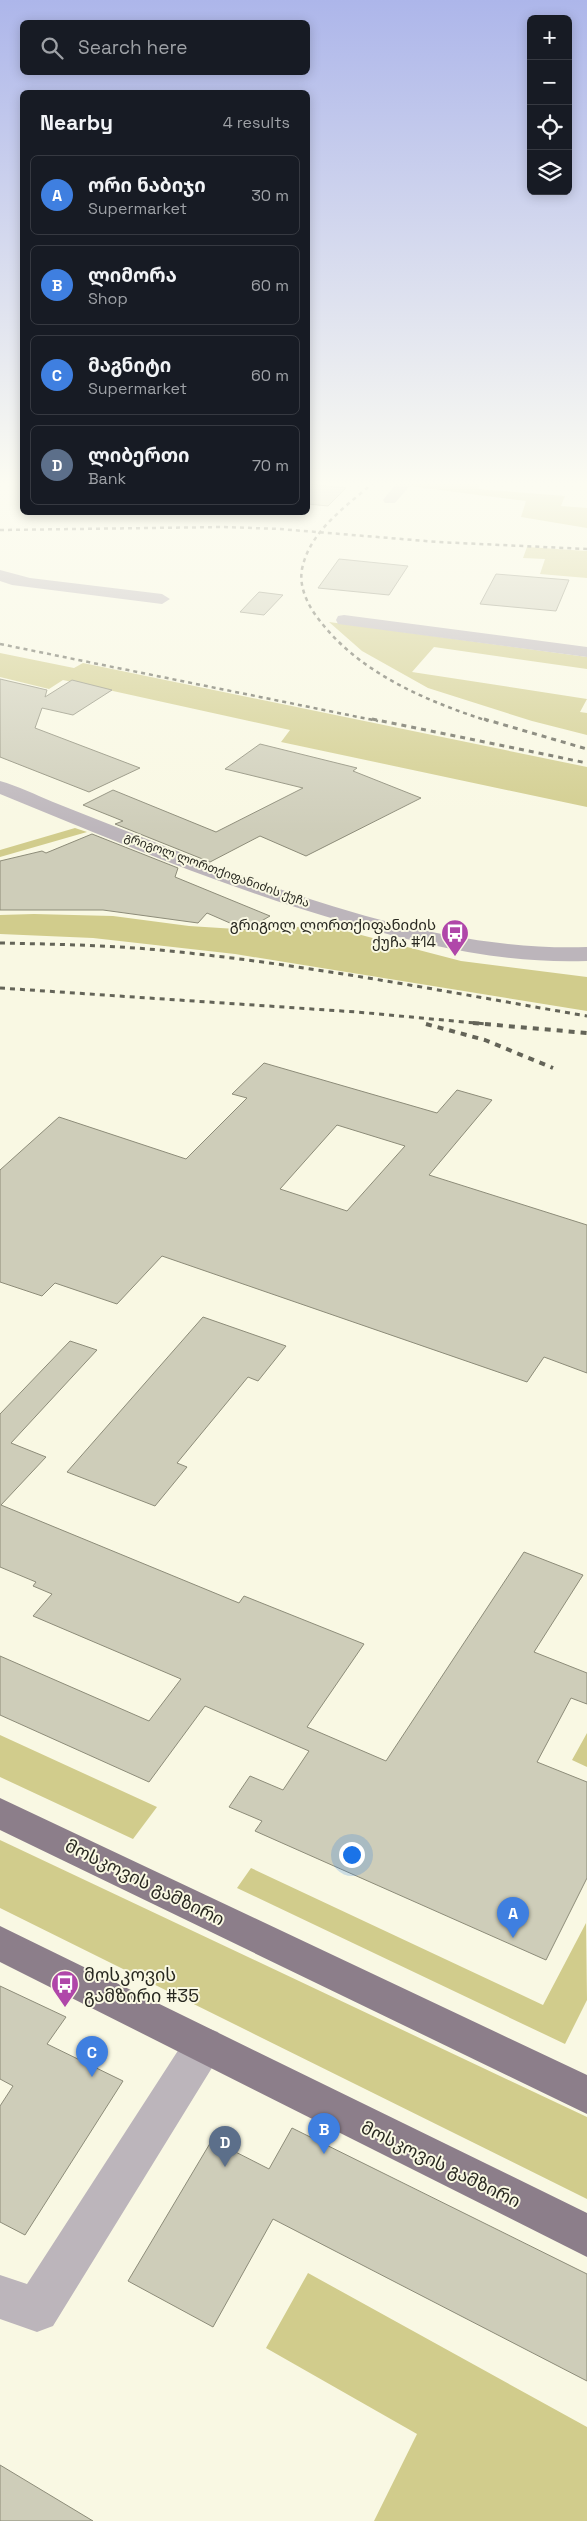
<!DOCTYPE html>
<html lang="en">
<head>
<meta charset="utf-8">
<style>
	body { margin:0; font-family:"Space Grotesk","Noto Sans Georgian",sans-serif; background:#242831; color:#f1f3f6 }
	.controls { position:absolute; right:15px; top:15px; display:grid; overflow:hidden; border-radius:8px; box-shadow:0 2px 12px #0003 }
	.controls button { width:45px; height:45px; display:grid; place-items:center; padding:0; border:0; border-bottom:1px solid #363941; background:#171b24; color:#f1f3f6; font:25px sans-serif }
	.you { position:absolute; left:351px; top:1854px; width:18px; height:18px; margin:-12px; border:4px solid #fff; border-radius:50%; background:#1a73e8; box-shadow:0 0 0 8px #1a73e833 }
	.badge { display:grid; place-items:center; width:32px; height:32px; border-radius:50%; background:#b047a9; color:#fff; font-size:16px; font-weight:700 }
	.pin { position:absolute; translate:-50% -41px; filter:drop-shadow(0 1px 2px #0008) }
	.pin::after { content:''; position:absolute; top:26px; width:18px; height:15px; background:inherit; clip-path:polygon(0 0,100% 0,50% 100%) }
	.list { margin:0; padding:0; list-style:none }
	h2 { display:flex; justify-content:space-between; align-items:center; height:65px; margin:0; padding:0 20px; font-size:21px }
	h2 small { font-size:16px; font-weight:400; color:#9ea1a6 }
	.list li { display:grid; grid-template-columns:32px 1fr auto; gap:15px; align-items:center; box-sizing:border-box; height:80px; margin:0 10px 10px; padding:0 10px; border:1px solid #363941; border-radius:8px }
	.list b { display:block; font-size:19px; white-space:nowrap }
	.list p { margin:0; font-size:16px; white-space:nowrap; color:#9ea1a6 }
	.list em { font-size:16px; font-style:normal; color:#9ea1a6 }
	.icon { flex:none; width:28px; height:28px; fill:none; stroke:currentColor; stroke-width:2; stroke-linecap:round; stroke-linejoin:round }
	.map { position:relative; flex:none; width:587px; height:2521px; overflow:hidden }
	.search { position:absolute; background:#171b24; box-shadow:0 2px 12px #0003; left:20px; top:20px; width:290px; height:55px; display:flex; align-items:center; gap:12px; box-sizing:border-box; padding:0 18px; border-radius:8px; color:#9ea1a6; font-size:19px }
	.panel { position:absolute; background:#171b24; box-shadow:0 2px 12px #0003; left:20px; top:90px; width:290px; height:425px; border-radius:8px }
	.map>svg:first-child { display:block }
</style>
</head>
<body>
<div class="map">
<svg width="587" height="2521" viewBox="0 0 587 2521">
	<rect width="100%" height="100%" fill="#f9f8e3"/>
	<path fill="#d1cc8c" d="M413,482H481L478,489L565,496L561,506L587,508V528L521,517L526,501L408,486Z
		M527,547L587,551V578L540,574L545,559L523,558Z
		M329,622L587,657V669L434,647L412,672L587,699L580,712L587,713V735L532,721L428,688L362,651Z
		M0,653L74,668L83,663L587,767V807L281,742L290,730L63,680L49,689L0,677Z
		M75,828L87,832L0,857V850Z
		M34,914L113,916L189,926L268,931L319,924L461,961L587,977V1011L235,954L93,938L0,934V915Z
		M587,1733V1767L572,1760Z
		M0,1735L157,1807L133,1839L0,1777Z
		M0,1840L587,2117V2199L0,1908Z
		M251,1868L543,2005L586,1923L587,2000L565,2044L237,1888Z
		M308,2273L587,2427V2521H374L417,2434L266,2348Z"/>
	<path fill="#cecdb9" stroke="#8d8c79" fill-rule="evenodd" d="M308,484L346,488L328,506L308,504Z
		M339,559L408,566L389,595L318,588Z
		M496,574L569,580L556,611L480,604Z
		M259,592L283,595L264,615L240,612Z
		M0,679L47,690L45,697L72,680L112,690L73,715L42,708L35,728L140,768L89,792L0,757Z
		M260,744L357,768L353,771L421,798L306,856L260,836L210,862L115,824L123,821L83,805L113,790L216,832L303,788L225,769Z
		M92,834L178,868L175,877L270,916L246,930L207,913L198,923L103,910H0V861L42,851L46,853Z
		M264,1063L437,1113L457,1090L492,1100L429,1175L587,1225V1373L544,1357L527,1382L162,1256L117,1304L55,1283L42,1296L0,1282V1170L59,1117L186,1159L247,1098L232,1094ZM337,1125L405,1146L347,1211L280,1189Z
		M203,1317L286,1346L258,1381L248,1377L177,1463L187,1467L155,1506L67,1472Z
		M70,1341L97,1350L11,1443L46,1457L1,1505L239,1603L244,1596L364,1644L307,1727L386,1761L524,1552L583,1575L534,1652L587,1673V1704L571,1698L537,1762L587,1782V1878L546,1960L255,1831L262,1821L229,1807L250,1776L283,1790L309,1751L205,1706L149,1782L0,1715V1656L149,1721L181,1679L33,1616L52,1594L33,1586L36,1582L0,1567V1414Z
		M0,1986L66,2017L47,2044L123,2081L25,2235L0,2222V2106L13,2086L0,2079Z
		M292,2128L587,2274V2381L273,2219L213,2327L128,2281L212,2140L269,2169Z
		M0,2465L93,2521H0Z"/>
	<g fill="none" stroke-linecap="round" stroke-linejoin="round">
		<path fill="#bcb5bb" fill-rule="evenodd" d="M398,482H413L395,503H385L383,500Z
			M0,570L30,578L162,594L170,599L162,604L12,585L0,581Z
			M344,615L587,647V657L338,624L336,620L338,616Z
			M0,781C18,786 36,795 53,802C83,814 114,826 144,838C280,892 440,952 587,947V961C505,964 427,946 348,923C229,889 114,841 0,794Z
			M204,2027L218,2032L224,2045L218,2058L53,2326L37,2332L0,2319V2275L27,2284L190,2032Z"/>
		<path fill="#8c7e8a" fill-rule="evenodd" d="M0,1798L587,2075V2114L0,1830Z
			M0,1926L587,2213V2257L0,1962Z"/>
		<path stroke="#646458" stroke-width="2.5" stroke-dasharray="4 4" stroke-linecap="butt" d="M374,482C348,505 312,529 303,565C297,585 308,606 320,621C360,673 426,701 488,721
			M0,530L224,527L280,529L438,542L587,549
			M0,644L378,721"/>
		<path stroke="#646458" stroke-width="3" stroke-dasharray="5 5" stroke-linecap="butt" d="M372,719L587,763
			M484,719L587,749
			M0,943C49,944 99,945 148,949C295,962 441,991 587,1016
			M0,988L357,1012L486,1024"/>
		<path stroke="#646458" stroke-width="4" stroke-dasharray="6 6" stroke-linecap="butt" d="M473,1023L587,1033
			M426,1024L485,1040L553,1068"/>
	</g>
	<linearGradient id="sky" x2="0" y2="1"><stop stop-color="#adb6ea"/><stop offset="0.58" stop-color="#fcfcf2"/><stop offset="1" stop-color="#fcfcf2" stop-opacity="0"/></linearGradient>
	<rect width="587" height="834" fill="url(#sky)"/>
	<defs>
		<g id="bus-pin" transform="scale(1.4375)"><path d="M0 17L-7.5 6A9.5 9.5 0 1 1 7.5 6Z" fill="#b047a9" stroke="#f9f8e3"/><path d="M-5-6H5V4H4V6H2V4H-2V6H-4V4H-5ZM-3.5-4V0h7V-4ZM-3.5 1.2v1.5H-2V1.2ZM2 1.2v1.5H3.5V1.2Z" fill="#fff"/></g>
	</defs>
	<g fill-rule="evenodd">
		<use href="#bus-pin" x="455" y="933"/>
		<use href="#bus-pin" x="65" y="1984"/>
	</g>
	<g text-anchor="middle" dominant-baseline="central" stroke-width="4" stroke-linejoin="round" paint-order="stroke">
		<g font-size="12" fill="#282820" stroke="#f9f8e3">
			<text transform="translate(217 870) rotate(20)">გრიგოლ ლორთქიფანიძის ქუჩა</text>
		</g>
		<g font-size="15" fill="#282820" stroke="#f9f8e3" text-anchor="end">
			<text x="436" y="924">გრიგოლ ლორთქიფანიძის<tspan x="436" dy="17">ქუჩა #14</tspan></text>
		</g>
		<g font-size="18" fill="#282820" stroke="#f9f8e3">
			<text transform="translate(145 1882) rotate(26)">მოსკოვის გამზირი</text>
			<text transform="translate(441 2164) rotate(26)">მოსკოვის გამზირი</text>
		</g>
		<g font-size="18" fill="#282820" stroke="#f9f8e3" text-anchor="start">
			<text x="84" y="1974">მოსკოვის<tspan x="84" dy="21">გამზირი #35</tspan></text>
		</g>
	</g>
</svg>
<div class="controls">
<button>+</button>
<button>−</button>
<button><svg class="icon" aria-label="locate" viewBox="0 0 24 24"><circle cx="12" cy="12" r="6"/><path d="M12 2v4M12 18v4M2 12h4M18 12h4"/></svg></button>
<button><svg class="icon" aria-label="layers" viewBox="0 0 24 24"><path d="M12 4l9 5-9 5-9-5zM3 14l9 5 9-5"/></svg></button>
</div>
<div class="you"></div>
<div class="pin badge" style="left:513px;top:1938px;background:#3f7fe0">A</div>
<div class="pin badge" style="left:324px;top:2154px;background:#3f7fe0">B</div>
<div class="pin badge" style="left:92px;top:2077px;background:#3f7fe0">C</div>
<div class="pin badge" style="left:225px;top:2167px;background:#5c6f8a">D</div>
<div class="search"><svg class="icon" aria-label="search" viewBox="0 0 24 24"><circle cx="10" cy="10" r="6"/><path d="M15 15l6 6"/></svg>Search here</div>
<section class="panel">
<h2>Nearby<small>4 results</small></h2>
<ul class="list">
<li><span class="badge" style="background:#3f7fe0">A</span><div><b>ორი ნაბიჯი</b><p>Supermarket</p></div><em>30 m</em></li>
<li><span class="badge" style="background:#3f7fe0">B</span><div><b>ლიმორა</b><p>Shop</p></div><em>60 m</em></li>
<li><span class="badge" style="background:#3f7fe0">C</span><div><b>მაგნიტი</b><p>Supermarket</p></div><em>60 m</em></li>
<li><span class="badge" style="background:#5c6f8a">D</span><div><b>ლიბერთი</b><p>Bank</p></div><em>70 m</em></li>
</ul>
</section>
</div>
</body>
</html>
